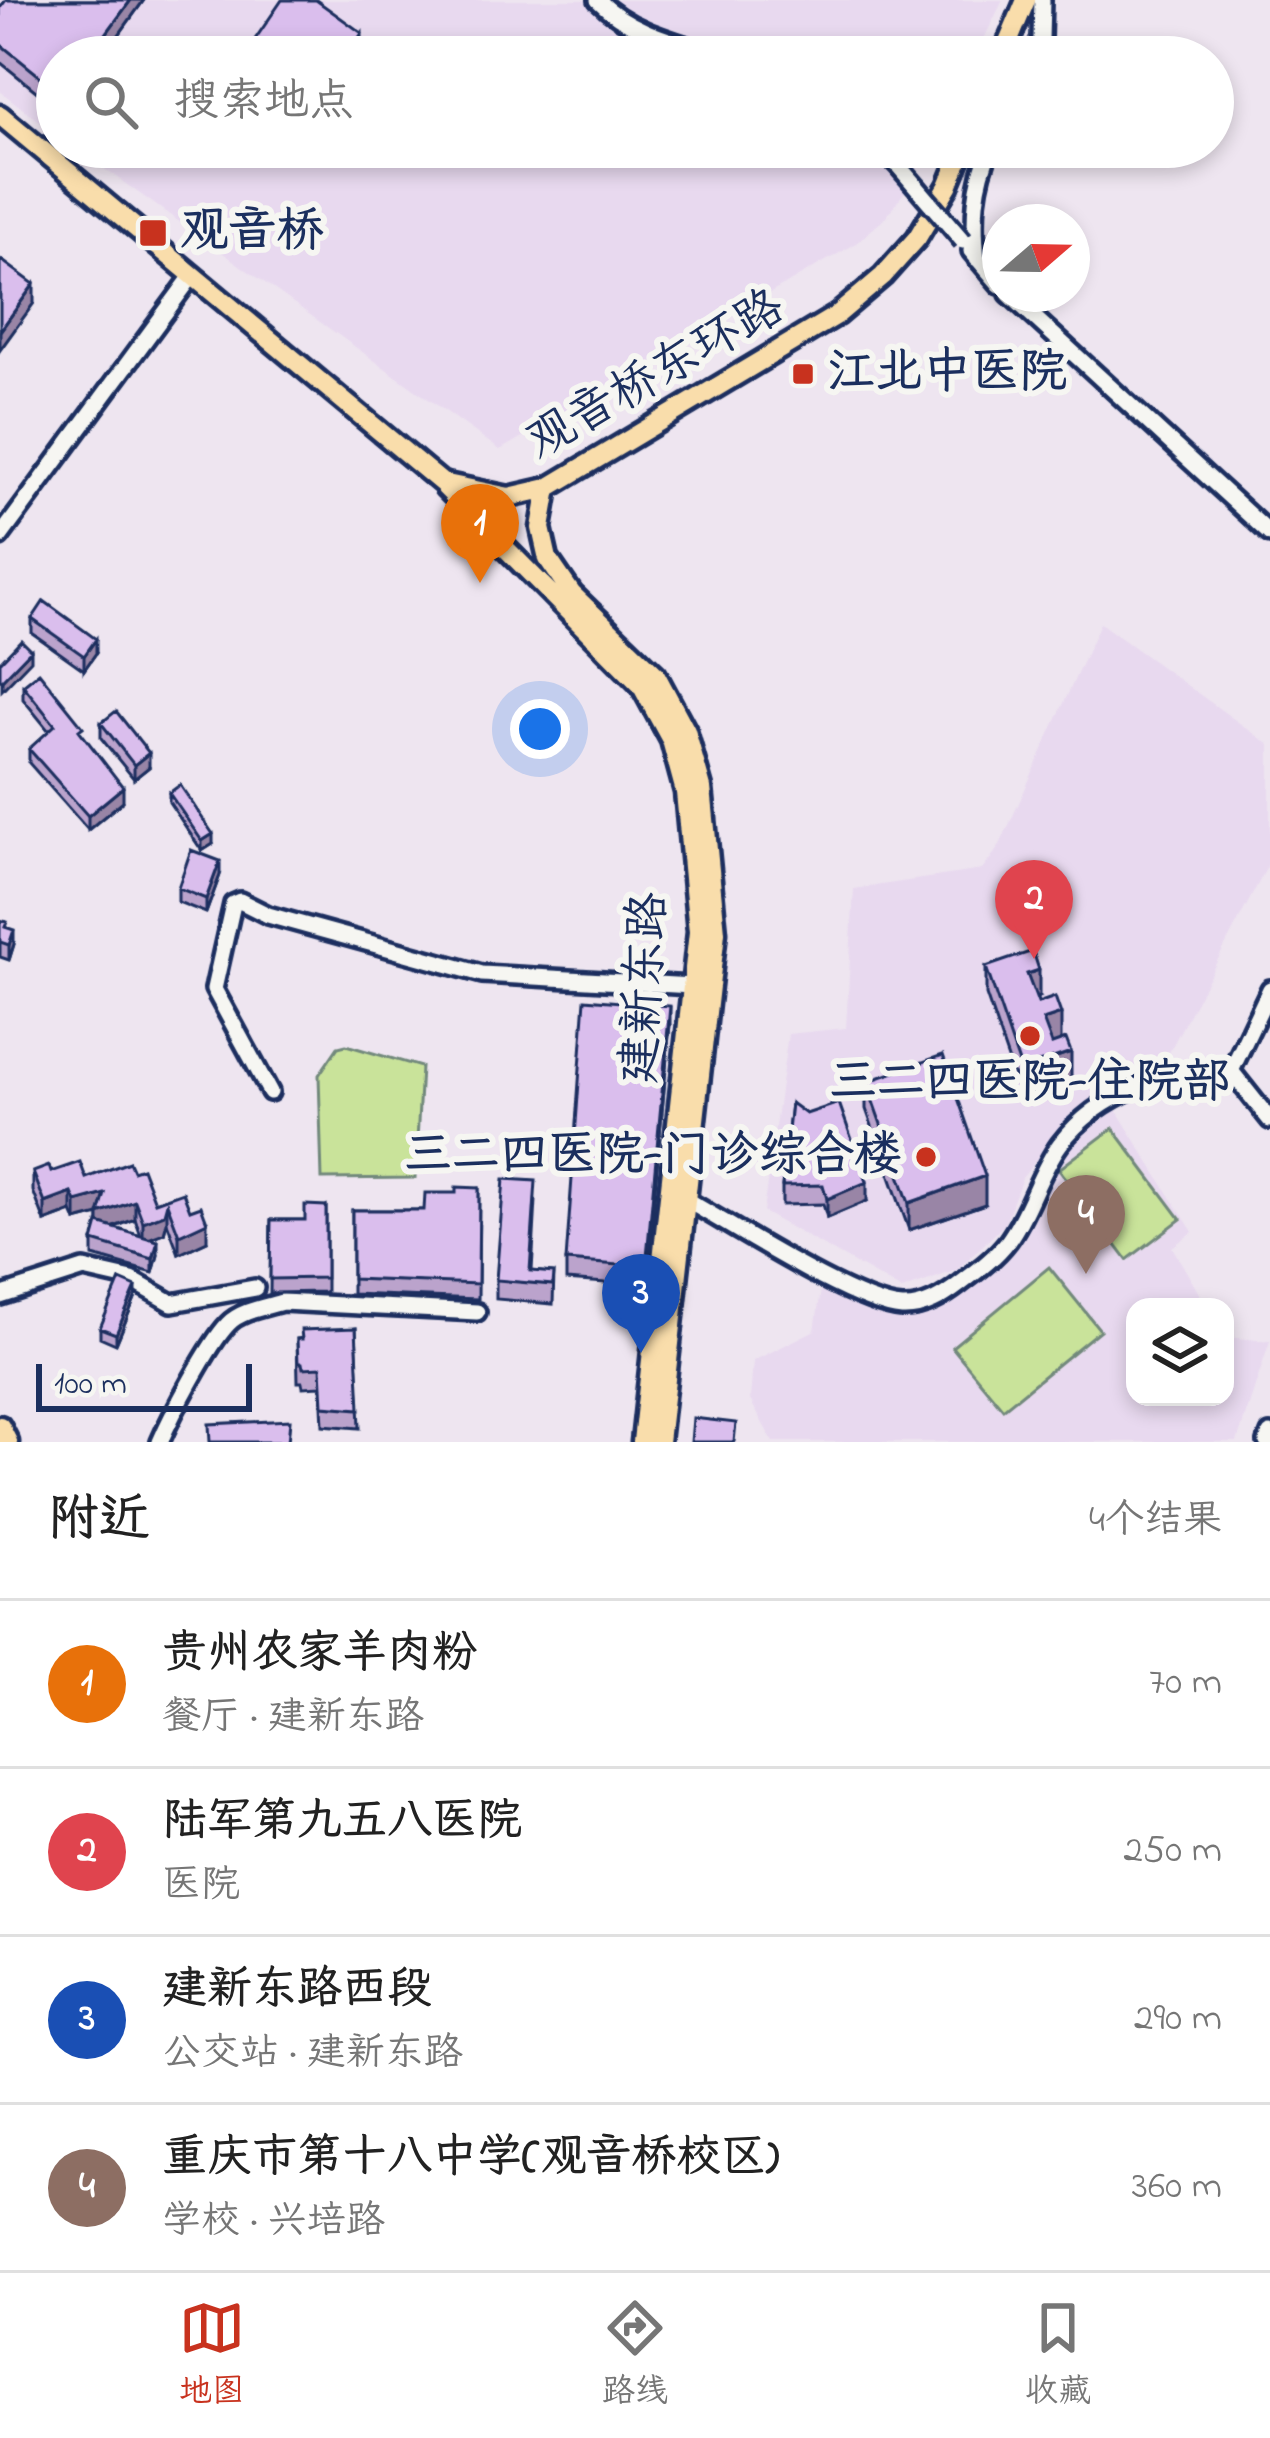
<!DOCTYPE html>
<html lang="zh">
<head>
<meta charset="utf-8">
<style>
	body { margin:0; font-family:"Indie Flower","LXGW WenKai TC",sans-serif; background:#f2f2f2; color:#222 }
	.controls { position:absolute; right:36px; bottom:36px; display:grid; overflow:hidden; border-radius:24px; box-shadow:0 6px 18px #0003 }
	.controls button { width:108px; height:108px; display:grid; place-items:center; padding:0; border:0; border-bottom:3px solid #e0e0e0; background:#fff; color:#222; font:60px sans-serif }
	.compass { position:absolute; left:982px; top:204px; width:108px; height:108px; border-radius:50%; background:#fff; box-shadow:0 6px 18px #0003; rotate:70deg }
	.scale { position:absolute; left:36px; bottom:30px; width:216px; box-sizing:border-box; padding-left:12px; border:6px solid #1b2f5e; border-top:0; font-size:33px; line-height:42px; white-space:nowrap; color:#1b2f5e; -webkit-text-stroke:9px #f6f6f2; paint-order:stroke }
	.you { position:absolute; left:540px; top:729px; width:42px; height:42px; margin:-30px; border:9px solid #fff; border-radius:50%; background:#1a73e8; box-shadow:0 0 0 18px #1a73e833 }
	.badge { display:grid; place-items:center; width:78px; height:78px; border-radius:50%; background:#c8321e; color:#fff; font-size:39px; font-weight:700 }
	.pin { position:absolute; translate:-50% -99px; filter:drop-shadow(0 3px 6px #0008) }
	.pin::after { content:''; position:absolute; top:63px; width:42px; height:36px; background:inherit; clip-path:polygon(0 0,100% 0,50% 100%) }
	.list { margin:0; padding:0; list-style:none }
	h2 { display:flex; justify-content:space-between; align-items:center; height:156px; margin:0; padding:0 48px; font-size:51px }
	h2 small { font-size:39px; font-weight:400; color:#767676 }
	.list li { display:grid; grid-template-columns:78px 1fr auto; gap:36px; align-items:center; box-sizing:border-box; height:168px; padding:0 48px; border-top:3px solid #e0e0e0 }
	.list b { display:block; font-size:45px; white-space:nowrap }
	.list p { margin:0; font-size:39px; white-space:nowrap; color:#767676 }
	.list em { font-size:39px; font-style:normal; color:#767676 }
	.icon { flex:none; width:66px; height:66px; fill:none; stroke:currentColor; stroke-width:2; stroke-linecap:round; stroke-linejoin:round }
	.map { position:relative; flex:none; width:1270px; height:1442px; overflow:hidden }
	.search { position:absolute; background:#fff; box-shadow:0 6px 18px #0003; left:36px; right:36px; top:36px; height:132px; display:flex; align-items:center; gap:30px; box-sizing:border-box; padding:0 42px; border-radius:66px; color:#767676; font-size:45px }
	.sheet { height:828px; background:#fff }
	nav { display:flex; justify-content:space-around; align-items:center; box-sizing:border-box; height:168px; border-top:3px solid #e0e0e0; background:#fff; font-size:33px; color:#767676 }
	nav a { display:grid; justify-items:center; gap:6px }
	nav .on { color:#c8321e }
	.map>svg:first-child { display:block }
</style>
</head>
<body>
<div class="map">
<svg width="1270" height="1442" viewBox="0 0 1270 1442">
	<rect width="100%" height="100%" fill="#eee5f0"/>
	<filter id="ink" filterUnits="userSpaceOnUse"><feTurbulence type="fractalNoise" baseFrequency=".00833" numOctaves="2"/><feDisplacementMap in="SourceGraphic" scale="24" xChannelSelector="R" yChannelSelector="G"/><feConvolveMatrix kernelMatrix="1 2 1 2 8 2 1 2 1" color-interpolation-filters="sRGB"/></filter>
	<g filter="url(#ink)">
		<path fill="#e8d9ef" d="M0,0H1003L975,57H57V135L0,91Z
			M74,147H930L904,193L883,220L855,244L500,450Z
			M1100,623L1270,745V861L1167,1056L1119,1079L1073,1114L1022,1178L1004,1225L957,1270L902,1290L763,1212L788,1034L846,1028L854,889L982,870L999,847Z
			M1115,1108L1193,1232L1172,1247L1207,1307H1135V1397H1225V1337L1270,1341L1237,1442H773L750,1400L753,1361L815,1330L822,1283L926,1311L946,1303L995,1265L1024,1228L1069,1147Z"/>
		<path fill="#c9e39a" stroke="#72897c" stroke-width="3" d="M346,1045L421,1067L415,1178L322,1179L319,1075L338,1047Z
			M1113,1128L1181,1219L1127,1260L1059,1169Z
			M1049,1267L1100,1330L1003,1409L952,1347Z"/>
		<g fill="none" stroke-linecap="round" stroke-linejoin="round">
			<g stroke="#1b2f5e" stroke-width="24">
				<path id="minor" d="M598,0C630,33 679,43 722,57
					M1032,57L1041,39L1042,0
					M876,147L896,163
					M971,251L1000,285
					M977,259C973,219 974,185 991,147
					M1009,294L1270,534
					M0,537L192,276
					M1231,1071L1270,1120
					M270,1092L214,989L233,904L240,901L268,915L482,974L692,986
					M681,1197C730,1224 852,1304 902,1308C924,1309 943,1297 960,1284C977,1271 995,1258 1008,1241C1030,1211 1038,1174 1060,1144C1099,1093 1169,1067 1231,1071L1270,989
					M0,1296L84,1269L132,1280L172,1303L255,1288
					M160,1442C172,1414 208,1345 228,1324C240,1311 265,1307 282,1302L477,1312
					M1267,1442L1270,1434"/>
			</g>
			<g stroke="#1b2f5e" stroke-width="27">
				<path id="major" d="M1002,57L1026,0
					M0,115L442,483L509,497L548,488L837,315L883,276L917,238L948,186L964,147
					M445,487L641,685L671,740L685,792L698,932L642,1442
					M548,488L541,528L548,559L572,594L656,675L686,731L702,788L716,932L659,1442
					M0,1426L8,1442"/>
			</g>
			<use href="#minor" stroke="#f6f6f2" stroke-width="15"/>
			<use href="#major" stroke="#f9ddab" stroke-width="18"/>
			<g stroke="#1b2f5e" stroke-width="24" stroke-linecap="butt">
				<path id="minor-bridge" d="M896,163L963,241"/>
			</g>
			<use href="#minor-bridge" stroke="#f6f6f2" stroke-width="15"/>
		</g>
		<path fill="#bba3cc" stroke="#1b2f5e" stroke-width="3" fill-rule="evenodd" d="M6,0H144L103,57H57V108L0,62V8Z
			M32,619L96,653L84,670L32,633Z
			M23,685L83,736L123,801L88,830L29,763V749L49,731L23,699Z
			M101,723L149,767L134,779L101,738Z
			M169,793L213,844L202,851L169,802Z
			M220,875L206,913L178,902V888Z
			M0,920L7,928L14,944L9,960L0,957Z
			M986,967L1039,997L1036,998L1061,1041L1071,1080L1021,1097L986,995Z
			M670,1024L646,1286L566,1280V1261Z
			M866,1082L985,1204L909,1230L866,1109Z
			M791,1103L867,1201L827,1218L823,1204L782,1205V1186Z
			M133,1171L155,1202L190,1210L207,1241L179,1254L167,1222L164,1233L150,1238L158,1255L153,1273L93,1256V1241L99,1224V1215L76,1221L72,1212L45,1222L33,1191V1172H51L86,1178ZM135,1219L141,1236L113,1228Z
			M479,1188L478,1299L352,1294V1210H424L456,1193Z
			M536,1200L532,1271L554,1273L553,1304L496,1299V1280Z
			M326,1206V1292L270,1293L271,1220H305Z
			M136,1296L116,1344L100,1337V1328Z
			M356,1328L360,1428L323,1425L321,1386L303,1387L302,1382H298L297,1339Z"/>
		<path fill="#9985a6" stroke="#1b2f5e" stroke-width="3" d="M131,0H144L103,57H89Z
			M362,33V57H346Z
			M34,284V303L0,350V331Z
			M96,639V653L84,670V656Z
			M31,650V660L2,690V680Z
			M149,753V767L134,779V765Z
			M123,787V801L88,830V816Z
			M213,834V844L202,851V841Z
			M220,861V875L206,913V899Z
			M14,930V944L9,960V945Z
			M1039,970V997L1027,1001V974Z
			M670,1006V1024L646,1286V1267Z
			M1061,1014V1042L1043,1048V1020Z
			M1071,1052V1080L1021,1097V1069Z
			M985,1176V1204L909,1230V1203Z
			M867,1182V1201L827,1218V1199Z
			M72,1193V1212L45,1222V1203Z
			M105,1194L135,1201V1219L99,1233V1215L76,1221V1202Z
			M167,1203V1222L164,1233L143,1241V1222Z
			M207,1222V1241L179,1254V1235Z
			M158,1241V1255L153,1273V1259Z
			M136,1287V1296L116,1344V1334Z"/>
		<path fill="#dabeed" stroke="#1b2f5e" stroke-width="3" d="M6,0H131L89,57H57V90L0,44V8Z
			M282,0H316L362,33L346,57H243Z
			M0,259L34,284L0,331Z
			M44,601L96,639L84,656L32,619Z
			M21,640L31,650L2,680L0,679V662Z
			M39,672L83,727L79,730L123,787L88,816L29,749L55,725L23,685Z
			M116,711L149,753L134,765L101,723Z
			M180,785L213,834L202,841L169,793Z
			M191,850L220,861L206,899L178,888Z
			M0,920L7,922L5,927L14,930L9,945L0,942Z
			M1033,951L1039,970L1027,974L1038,1003L1055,997L1061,1014L1043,1020L1052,1044L1066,1039L1071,1052L1021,1069L986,967Z
			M585,999L670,1006L646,1267L566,1261Z
			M943,1055L985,1176L909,1203L866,1082Z
			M791,1103L806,1114L839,1103L867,1182L827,1199L823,1185L782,1186Z
			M80,1162L86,1178L129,1162L133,1171L142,1168L155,1202L183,1192L190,1210L201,1206L207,1222L179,1235L167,1203L164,1214L143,1222L135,1201L99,1214L105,1194L76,1202L72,1193L45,1203L33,1172L49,1166L51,1172Z
			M504,1179L536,1181L530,1271L554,1273L553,1285L496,1280Z
			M456,1187L479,1188L478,1284L352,1279V1210H424L425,1193H456Z
			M305,1205L326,1206V1278L270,1279L271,1220H305Z
			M98,1223L158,1241L153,1259L93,1241Z
			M120,1280L136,1287L116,1334L100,1328Z
			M356,1328L360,1409L323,1406L321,1367L303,1368L302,1363H298L297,1339H302L301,1330Z
			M693,1418L736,1423L734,1442H691Z
			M290,1420L288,1442H210L209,1424Z"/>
	</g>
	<g fill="#c8321e" stroke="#f6f6f2" stroke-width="4.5">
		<rect x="138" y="218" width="30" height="30" rx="6"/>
		<rect x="791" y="362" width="24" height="24" rx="6"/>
		<circle cx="1030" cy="1036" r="12"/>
		<circle cx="926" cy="1157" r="12"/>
	</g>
	<g text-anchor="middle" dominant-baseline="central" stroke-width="12" stroke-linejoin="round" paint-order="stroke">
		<g font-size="48" font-weight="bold" fill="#1b2f5e" stroke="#f6f6f2" text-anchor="start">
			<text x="180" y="233">观音桥</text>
			<text x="827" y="374">江北中医院</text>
			<text x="1030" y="1084" text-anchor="middle">三二四医院-住院部</text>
			<text x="902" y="1157" text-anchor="end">三二四医院-门诊综合楼</text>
		</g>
		<g font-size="48" fill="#1b2f5e" stroke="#f6f6f2">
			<text transform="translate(656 376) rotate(-30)">观音桥东环路</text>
			<text transform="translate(646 988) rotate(-87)">建新东路</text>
		</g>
	</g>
</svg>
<div class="controls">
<button><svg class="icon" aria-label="layers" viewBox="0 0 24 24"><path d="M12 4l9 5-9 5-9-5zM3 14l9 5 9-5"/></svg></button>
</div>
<svg class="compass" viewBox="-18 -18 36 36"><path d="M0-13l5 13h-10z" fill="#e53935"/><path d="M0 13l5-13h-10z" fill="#767676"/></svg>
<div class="scale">100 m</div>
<div class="you"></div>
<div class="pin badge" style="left:480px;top:583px;background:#e8710a">1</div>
<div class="pin badge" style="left:1034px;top:959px;background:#e0444e">2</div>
<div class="pin badge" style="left:641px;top:1353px;background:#1a4fb4">3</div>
<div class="pin badge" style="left:1086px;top:1274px;background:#8d6e63">4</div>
<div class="search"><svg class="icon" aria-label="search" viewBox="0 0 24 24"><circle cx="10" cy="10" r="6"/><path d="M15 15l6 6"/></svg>搜索地点</div>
</div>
<section class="sheet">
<h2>附近<small>4个结果</small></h2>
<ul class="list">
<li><span class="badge" style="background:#e8710a">1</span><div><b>贵州农家羊肉粉</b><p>餐厅 · 建新东路</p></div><em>70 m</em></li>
<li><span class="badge" style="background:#e0444e">2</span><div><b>陆军第九五八医院</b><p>医院</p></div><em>250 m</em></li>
<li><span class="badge" style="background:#1a4fb4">3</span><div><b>建新东路西段</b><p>公交站 · 建新东路</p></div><em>290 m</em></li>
<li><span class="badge" style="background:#8d6e63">4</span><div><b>重庆市第十八中学(观音桥校区)</b><p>学校 · 兴培路</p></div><em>360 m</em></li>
</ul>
</section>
<nav>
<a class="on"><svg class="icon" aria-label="map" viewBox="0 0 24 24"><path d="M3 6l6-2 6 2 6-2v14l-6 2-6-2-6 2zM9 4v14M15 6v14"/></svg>地图</a>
<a><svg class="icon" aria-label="directions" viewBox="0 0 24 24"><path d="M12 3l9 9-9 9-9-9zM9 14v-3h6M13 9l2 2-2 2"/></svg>路线</a>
<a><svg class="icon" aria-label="saved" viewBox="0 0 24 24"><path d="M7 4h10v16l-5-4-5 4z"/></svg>收藏</a>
</nav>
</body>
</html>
